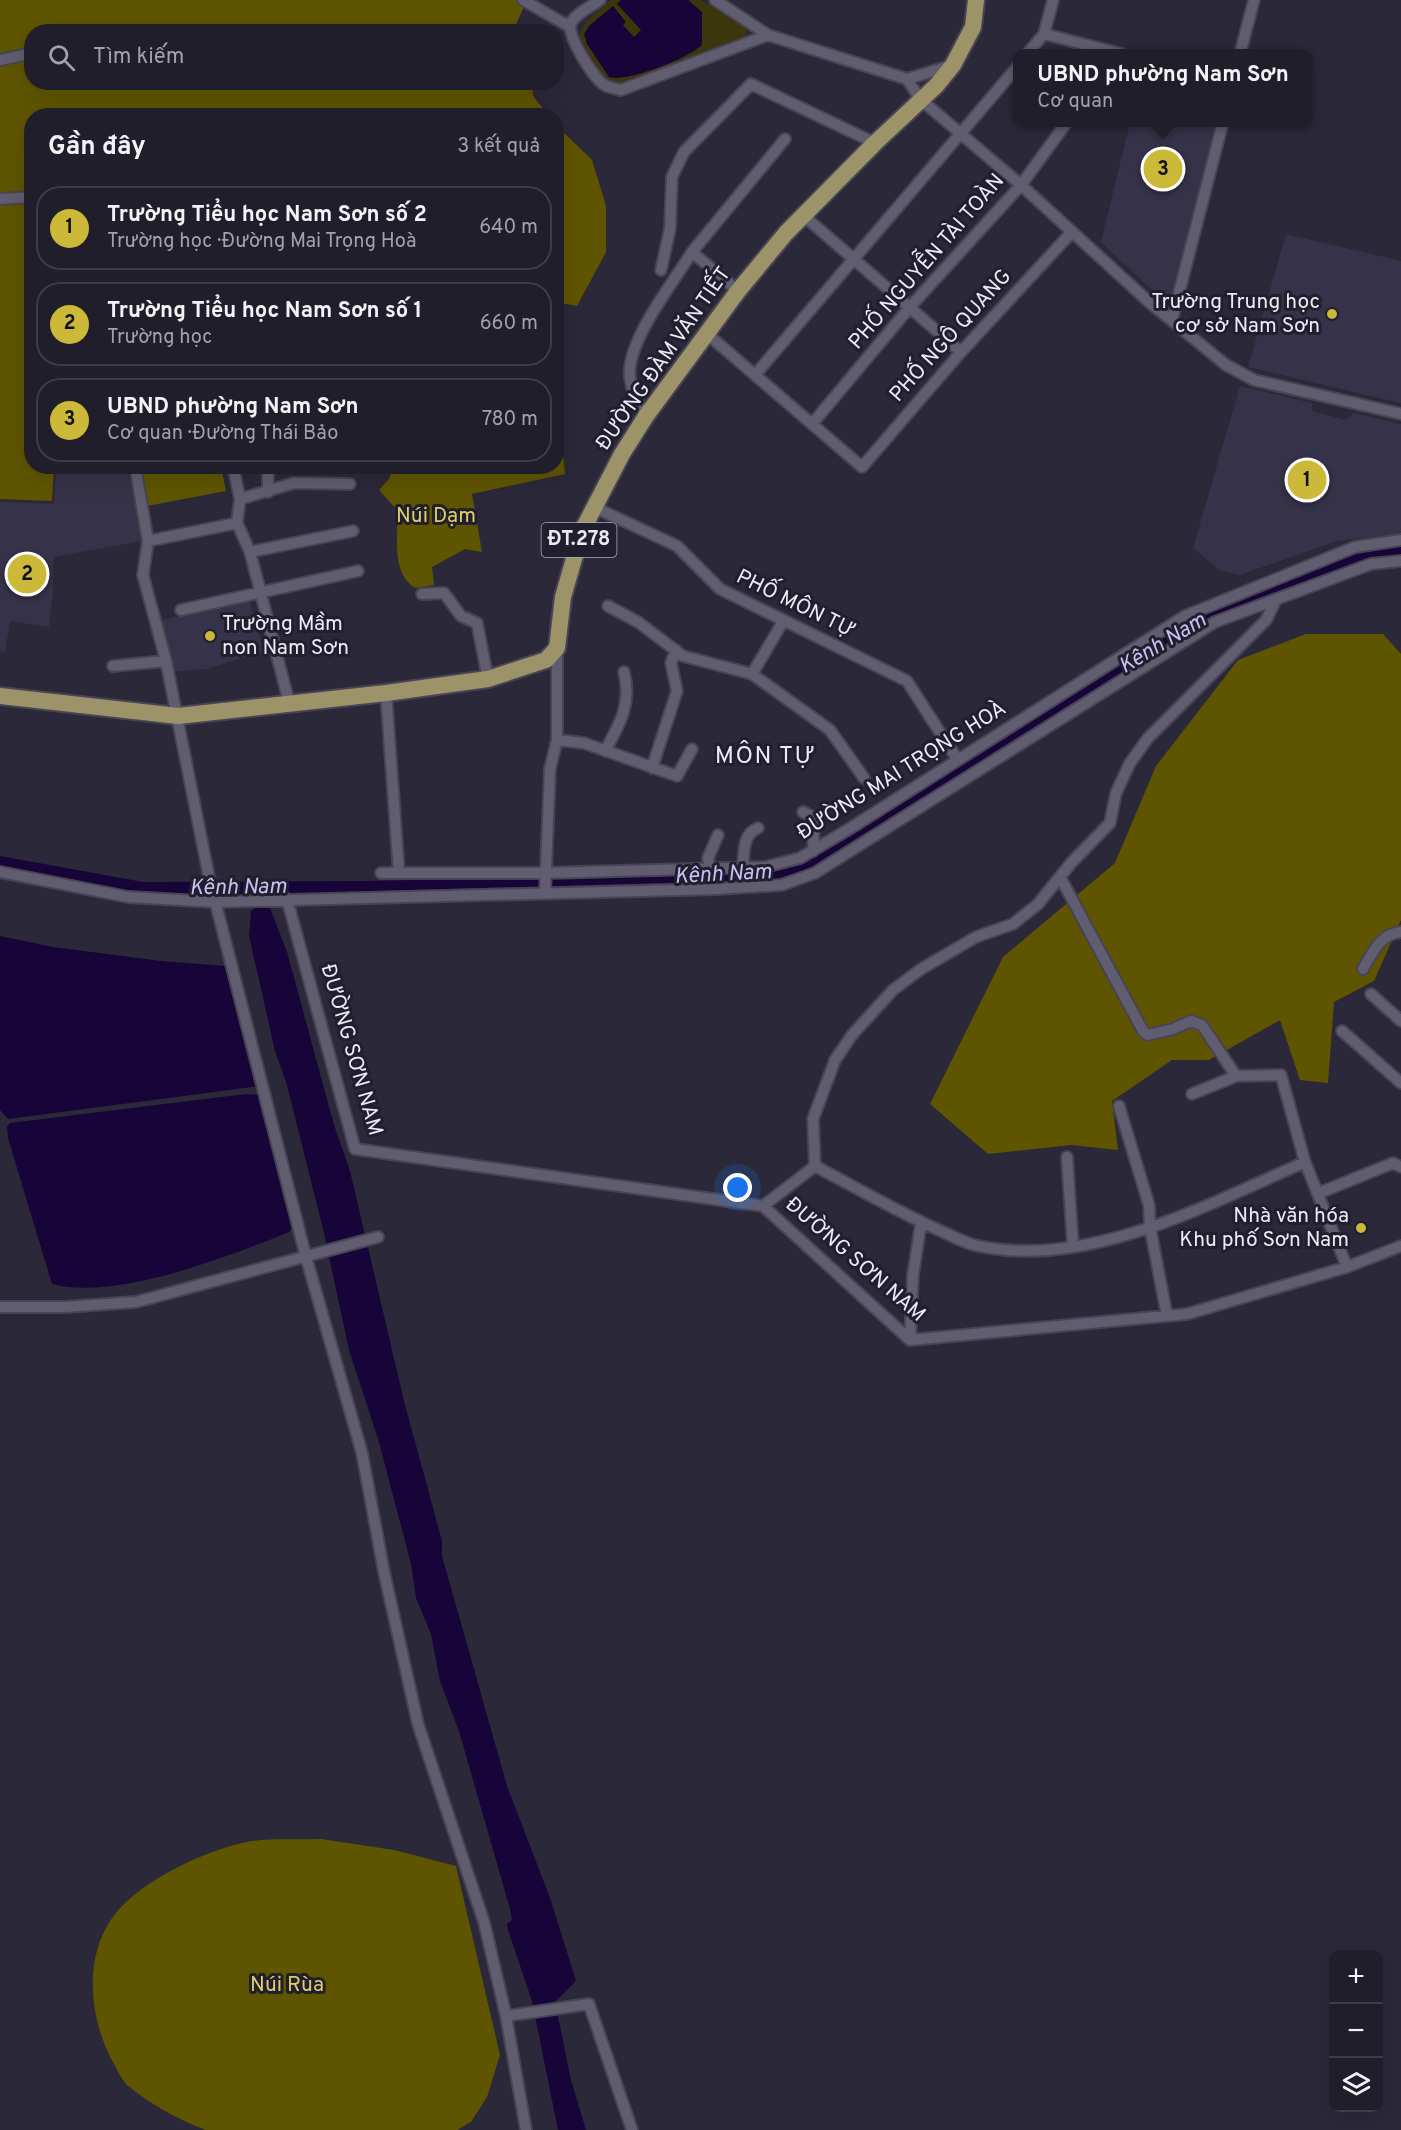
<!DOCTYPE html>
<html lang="vi">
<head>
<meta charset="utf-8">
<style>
	body { margin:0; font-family:Overpass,sans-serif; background:#282733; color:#f1f3f6 }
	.controls { position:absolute; right:18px; bottom:18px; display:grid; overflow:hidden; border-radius:12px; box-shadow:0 6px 24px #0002 }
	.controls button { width:54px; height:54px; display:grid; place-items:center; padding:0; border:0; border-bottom:2px solid #3d3c47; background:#201e2b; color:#f1f3f6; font:30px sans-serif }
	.you { position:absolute; left:738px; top:1188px; width:21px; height:21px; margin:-15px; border:4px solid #fff; border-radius:50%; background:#1a73e8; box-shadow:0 0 0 9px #1a73e833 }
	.badge { display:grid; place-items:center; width:39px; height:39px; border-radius:50%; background:#ccb939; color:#111; font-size:20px; font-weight:700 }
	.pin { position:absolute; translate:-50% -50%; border:3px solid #fff; box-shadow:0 2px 6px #0006 }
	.popup { position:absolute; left:1013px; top:49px; width:300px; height:78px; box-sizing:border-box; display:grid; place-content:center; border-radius:12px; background:#201e2b; filter:drop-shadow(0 2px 4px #0005); font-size:20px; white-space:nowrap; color:#a2a2a9 }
	.popup b { font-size:22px; color:#f1f3f6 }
	.popup::after { content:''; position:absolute; left:50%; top:100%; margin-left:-12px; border:12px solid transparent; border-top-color:#201e2b }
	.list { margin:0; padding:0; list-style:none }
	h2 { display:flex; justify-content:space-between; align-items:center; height:78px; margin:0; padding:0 24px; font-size:26px }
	h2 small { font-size:20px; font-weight:400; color:#a2a2a9 }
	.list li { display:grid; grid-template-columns:39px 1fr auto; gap:18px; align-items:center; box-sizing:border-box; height:84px; margin:0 12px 12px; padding:0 12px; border:2px solid #3d3c47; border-radius:24px }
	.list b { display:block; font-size:22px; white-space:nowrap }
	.list p { margin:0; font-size:20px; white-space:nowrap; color:#a2a2a9 }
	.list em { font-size:20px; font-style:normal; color:#a2a2a9 }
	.icon { flex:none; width:33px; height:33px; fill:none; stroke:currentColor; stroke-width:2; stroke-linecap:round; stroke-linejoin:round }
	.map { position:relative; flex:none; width:1401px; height:2130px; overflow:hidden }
	.search { position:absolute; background:#201e2b; box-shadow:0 6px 24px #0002; left:24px; top:24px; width:540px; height:66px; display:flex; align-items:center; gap:15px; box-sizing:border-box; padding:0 21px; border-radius:24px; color:#a2a2a9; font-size:22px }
	.panel { position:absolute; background:#201e2b; box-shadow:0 6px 24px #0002; left:24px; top:108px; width:540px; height:366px; border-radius:24px }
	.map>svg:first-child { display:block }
</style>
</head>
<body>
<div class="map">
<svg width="1401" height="2130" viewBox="0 0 1401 2130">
	<rect width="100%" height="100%" fill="#2b2839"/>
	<path fill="#363249" d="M1130,123H1218L1171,308L1101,242Z
		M1286,234L1401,261V403L1248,367Z
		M1240,386L1312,403V411L1346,420L1354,413L1401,424V536L1388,535L1337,541L1240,575L1219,570L1193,548Z
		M56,467H127L143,541L53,557V591L49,627L10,621L5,652L0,651V502L54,504Z
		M249,599L264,651L207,669L167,672L159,621Z"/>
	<path fill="#3c360c" d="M611,0H700L743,23L747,30L743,40L627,82L607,81L600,74L579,36L586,21Z"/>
	<path fill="#5f5500" d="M0,0H527L513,31L32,32V82L532,83L533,96L548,115L32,116V466L54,467L52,501L0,499Z
		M557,126L592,160L606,206V252L577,306L561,303L557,310Z
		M557,401L565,474L472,494L482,552L465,549L432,567L434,585L415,588C390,571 399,537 397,510L379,490L389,479L393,467L556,466Z
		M139,467H221L226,491L147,506Z
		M1306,634H1383L1401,654V920L1374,981L1334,1002L1328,1083L1300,1080L1280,1020L1209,1060H1172L1112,1101L1118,1150L1071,1145L988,1154L930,1104L1003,957L1115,863L1156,766L1238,660Z
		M321,1839L394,1850L456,1866L500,2055L487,2097L471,2122L457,2130H206C179,2120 150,2104 127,2085C121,2079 117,2069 113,2062C87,2015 82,1946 123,1905C153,1875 211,1848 252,1841C274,1838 299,1840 321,1839Z"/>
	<path fill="#170438" d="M621,0H688L702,12V45C689,58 626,83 609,77L587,44L584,34L589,26L613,6L626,22L623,25L634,37L641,30L617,4Z
		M1401,544V555L1366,559L1206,621L813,868L772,880L196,896L126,890L0,866V856L143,882L367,881L745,873L775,870L1200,613L1357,550Z
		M260,905L270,908L287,952L334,1125L350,1171L404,1401L442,1541V1556L507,1786L550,1898L576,1981L555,2002L571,2080L586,2130H558L532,2001L508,1930L507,1924L512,1920L510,1909L459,1731L440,1681L431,1634L416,1598L411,1564L379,1442L349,1350L324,1233L286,1082L275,1051L249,936L251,911Z
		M0,936L53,947L161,961L225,966L229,968L259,1086L8,1119L0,1110Z
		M246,1094L259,1095L293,1228L287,1233C226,1257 116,1301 52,1284L8,1138L7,1127L10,1123Z"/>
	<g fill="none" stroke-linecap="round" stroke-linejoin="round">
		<g stroke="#484453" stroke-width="14">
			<path id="minor" d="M523,0L570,27
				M600,0C592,6 575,14 571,23C566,36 593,76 603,84C608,88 614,88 621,90L768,35
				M715,0L768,35L907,79L920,99L1021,185L1149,302L1226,365L1254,380L1401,414
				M1044,34L1122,54
				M1027,54L1044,34L1053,0
				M1240,54L1254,0
				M0,60L32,53
				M907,79L950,66
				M0,199L32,197
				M804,216L961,352
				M661,270L670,229L672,177L684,152L751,84L875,143
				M738,291L692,252L785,139
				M1172,320L1223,122
				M706,333L862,467L961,352L1071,233
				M755,375L1018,66
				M646,416C639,403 632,392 630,378C625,343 673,283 692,252
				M812,424L910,307L1021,185L1067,122
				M135,466L148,541L143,575L166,661L209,877L306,1257L362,1453L384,1572L418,1724L484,1922L506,2016L526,2130
				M233,466L240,499L237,523L250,552L289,702
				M268,492V466
				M240,499L294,483L350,484
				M594,507L677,546L720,589L907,681L957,759
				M148,541L237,523
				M250,552L353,531
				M422,594L444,593L461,616L477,623L488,679
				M608,606L638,622L683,656L752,674L830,730L864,778
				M181,610L358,571
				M113,666L166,661
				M752,674L784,620
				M386,693L399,873
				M557,740L584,743L677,776L692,749
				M605,751C620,724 632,703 624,672
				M652,768L677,691L671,663L676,650
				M803,812L814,818L813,851
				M743,869C744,854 742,834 758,828
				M710,870L708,858L718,835
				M0,872L128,897L215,902L716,889L782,885L815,873L1215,622L1371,564L1401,561
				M381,873H545L765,867L800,858L849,829L1185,616L1355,547L1401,540
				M1060,877L1143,1031L1148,1035L1173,1029L1191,1021L1202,1025L1236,1076
				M545,893L550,769L557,740V648
				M287,899L355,1149L763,1206L910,1340L1187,1314L1347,1267L1401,1246
				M1363,969C1373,952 1380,934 1401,932
				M1371,994L1401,1021
				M1342,1031L1401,1083
				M1192,1094L1236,1076L1281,1075L1305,1162L1347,1267
				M1119,1106L1149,1205L1150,1227L1167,1316
				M1067,1157L1073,1246
				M815,1166L813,1119L835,1060L852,1035L893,990L921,969L976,937L1013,924L1038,904L1072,862L1110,823L1116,793L1130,763L1148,738L1266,620L1276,600
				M815,1166C857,1188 897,1212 941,1231C952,1236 963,1242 974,1245C1084,1271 1207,1205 1305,1162
				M1319,1193L1393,1163L1401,1167
				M763,1206L815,1166
				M0,1307H65L136,1302L378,1237
				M910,1340L913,1275L921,1223
				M506,2016L589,2004L632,2130"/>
		</g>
		<g stroke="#484453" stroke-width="20">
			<path id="primary" d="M0,696L178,716L386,693L488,679L546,660L557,648L563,597L582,531L622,454L646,416L738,291L786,233L875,143L936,86L953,65L973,27L976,0"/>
		</g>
		<use href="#minor" stroke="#605d70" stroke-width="10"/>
		<use href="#primary" stroke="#9c9368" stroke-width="16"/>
	</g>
	<g fill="#ccb939" stroke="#211e2e" stroke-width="2">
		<circle cx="1332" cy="314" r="6"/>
		<circle cx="210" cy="636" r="6"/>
		<circle cx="1361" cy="1228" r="6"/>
	</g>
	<g text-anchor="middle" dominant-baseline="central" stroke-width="6" stroke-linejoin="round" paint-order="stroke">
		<rect fill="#211e2e" stroke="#afadb9" stroke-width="1.5" x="541.5" y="523" width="75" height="34" rx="4.5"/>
		<g font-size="20" font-weight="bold" fill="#eceaf5">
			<text x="579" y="540">ĐT.278</text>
		</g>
		<g font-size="21" fill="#eceaf5" stroke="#211e2e">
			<text transform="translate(927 262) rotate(-49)">PHỐ NGUYỄN TÀI TOÀN</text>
			<text transform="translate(951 336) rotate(-48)">PHỐ NGÔ QUANG</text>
			<text transform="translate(664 359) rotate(-55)">ĐƯỜNG ĐÀM VĂN TIẾT</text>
			<text transform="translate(795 604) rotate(26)">PHỐ MÔN TỰ</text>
			<text transform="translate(902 771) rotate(-32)">ĐƯỜNG MAI TRỌNG HOÀ</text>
			<text transform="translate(351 1050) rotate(74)">ĐƯỜNG SƠN NAM</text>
			<text transform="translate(855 1260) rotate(41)">ĐƯỜNG SƠN NAM</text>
		</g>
		<g font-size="21" fill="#eceaf5" stroke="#211e2e" text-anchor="end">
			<text x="1320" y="302">Trường Trung học<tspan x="1320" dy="24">cơ sở Nam Sơn</tspan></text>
			<text x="222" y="624" text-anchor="start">Trường Mầm<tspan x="222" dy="24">non Nam Sơn</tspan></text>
			<text x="1349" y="1216">Nhà văn hóa<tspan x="1349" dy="24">Khu phố Sơn Nam</tspan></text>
		</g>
		<g font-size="21" fill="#dece6a" stroke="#211e2e">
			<text x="436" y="516">Núi Dạm</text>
			<text x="287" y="1985">Núi Rùa</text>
		</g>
		<g font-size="22" font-style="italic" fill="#c8bff3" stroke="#211e2e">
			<text transform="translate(1163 644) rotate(-31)">Kênh Nam</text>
			<text transform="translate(723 875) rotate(-3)">Kênh Nam</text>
			<text transform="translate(238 888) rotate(-1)">Kênh Nam</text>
		</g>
		<g font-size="24" letter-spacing="1.5" fill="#eceaf5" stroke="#211e2e">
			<text x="765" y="757">MÔN TỰ</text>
		</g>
	</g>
</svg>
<div class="controls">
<button>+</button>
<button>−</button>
<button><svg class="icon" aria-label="layers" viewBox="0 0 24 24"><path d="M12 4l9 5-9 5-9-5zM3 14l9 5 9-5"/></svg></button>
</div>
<div class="you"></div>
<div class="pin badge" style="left:1307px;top:480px">1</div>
<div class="pin badge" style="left:27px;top:574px">2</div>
<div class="pin badge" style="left:1163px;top:169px">3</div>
<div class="popup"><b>UBND phường Nam Sơn</b>Cơ quan</div>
<div class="search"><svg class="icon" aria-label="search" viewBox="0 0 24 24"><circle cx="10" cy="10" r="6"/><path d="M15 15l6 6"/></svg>Tìm kiếm</div>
<section class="panel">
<h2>Gần đây<small>3 kết quả</small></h2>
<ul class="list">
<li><span class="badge">1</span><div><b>Trường Tiểu học Nam Sơn số 2</b><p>Trường học · Đường Mai Trọng Hoà</p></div><em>640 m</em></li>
<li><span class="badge">2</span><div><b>Trường Tiểu học Nam Sơn số 1</b><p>Trường học</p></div><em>660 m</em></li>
<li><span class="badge">3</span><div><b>UBND phường Nam Sơn</b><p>Cơ quan · Đường Thái Bảo</p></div><em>780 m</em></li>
</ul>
</section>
</div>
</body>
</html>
